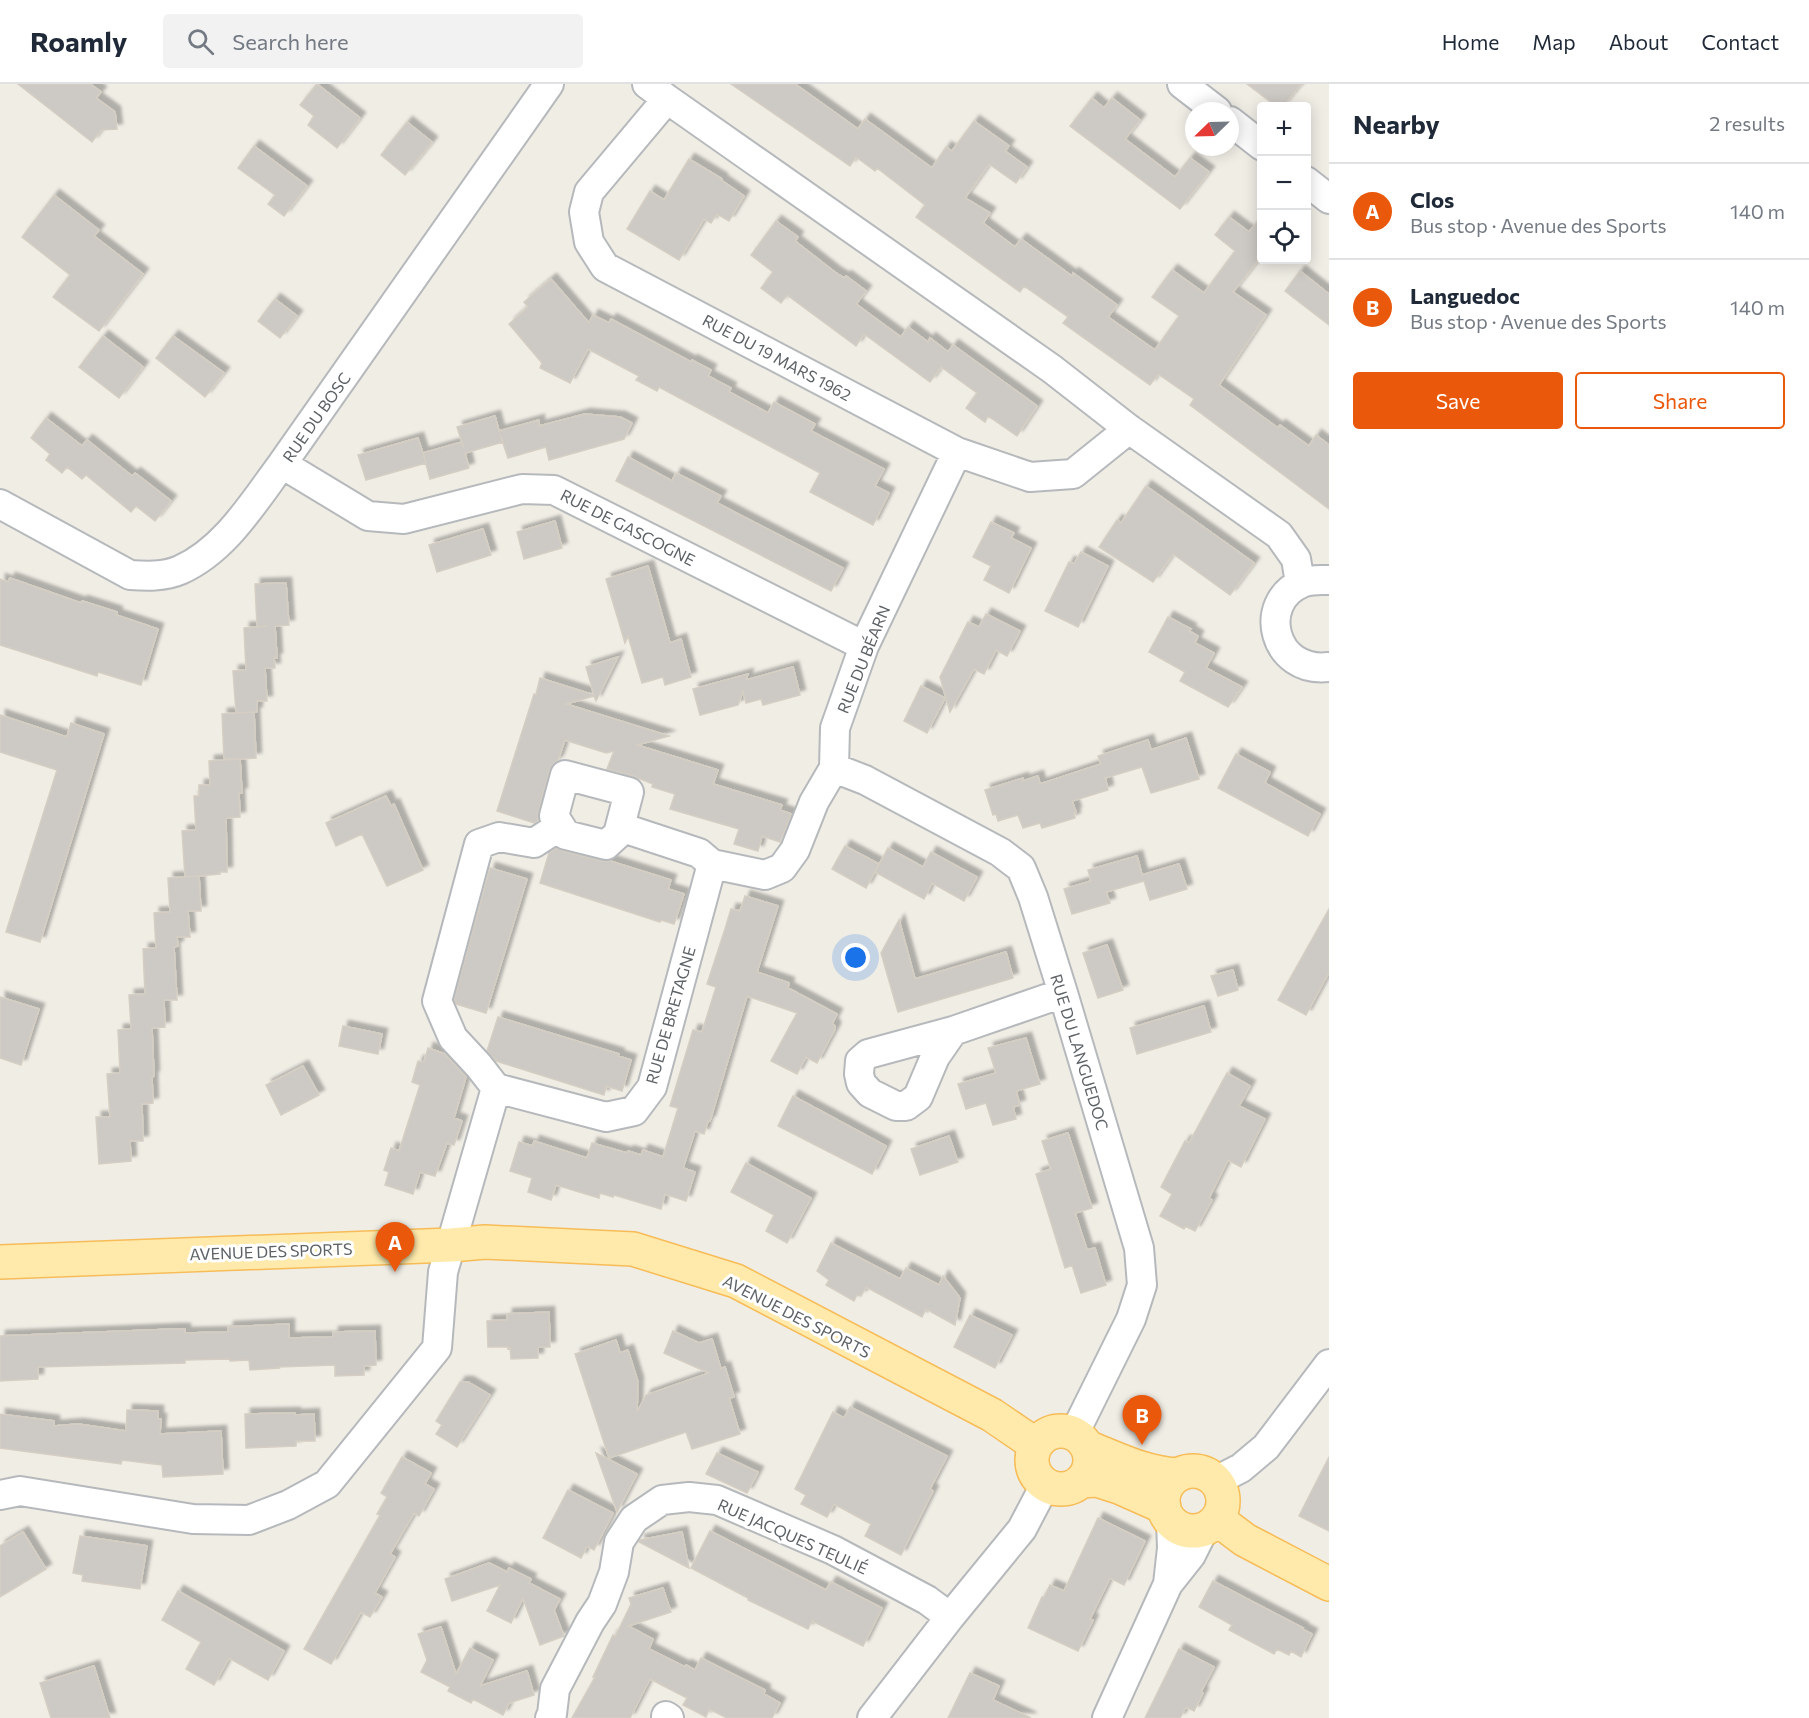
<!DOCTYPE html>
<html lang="en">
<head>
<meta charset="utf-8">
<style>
	body { margin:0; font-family:Commissioner,sans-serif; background:#f2f2f3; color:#1f2937 }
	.controls { position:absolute; right:18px; top:18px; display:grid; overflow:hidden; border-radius:6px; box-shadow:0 3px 15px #0003 }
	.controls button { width:54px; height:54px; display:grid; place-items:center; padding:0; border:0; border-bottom:2px solid #e0e1e3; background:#fff; color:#1f2937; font:30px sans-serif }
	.compass { position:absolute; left:1185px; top:18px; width:54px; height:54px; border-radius:50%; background:#fff; box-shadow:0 3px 15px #0003; rotate:247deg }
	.you { position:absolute; left:856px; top:874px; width:21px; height:21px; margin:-15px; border:4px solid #fff; border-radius:50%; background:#1a73e8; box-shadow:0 0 0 9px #1a73e833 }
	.badge { display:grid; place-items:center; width:39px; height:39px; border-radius:50%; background:#ea580c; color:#fff; font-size:20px; font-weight:700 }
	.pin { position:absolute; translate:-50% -50px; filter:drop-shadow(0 2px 3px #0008) }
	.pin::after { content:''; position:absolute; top:32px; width:21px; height:18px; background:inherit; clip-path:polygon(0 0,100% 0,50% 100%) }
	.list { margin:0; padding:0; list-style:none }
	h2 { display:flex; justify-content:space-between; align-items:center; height:78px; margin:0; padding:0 24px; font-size:26px }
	h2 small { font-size:20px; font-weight:400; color:#747a83 }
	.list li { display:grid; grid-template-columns:39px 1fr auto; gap:18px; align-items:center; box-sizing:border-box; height:96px; padding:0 24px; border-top:2px solid #e0e1e3 }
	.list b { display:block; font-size:22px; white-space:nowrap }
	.list p { margin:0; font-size:20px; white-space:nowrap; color:#747a83 }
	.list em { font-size:20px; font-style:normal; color:#747a83 }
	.actions { display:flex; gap:12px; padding:18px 24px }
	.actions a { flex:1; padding:14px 0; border:2px solid #ea580c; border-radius:6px; text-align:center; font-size:21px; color:#ea580c }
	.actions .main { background:#ea580c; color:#fff }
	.icon { flex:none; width:33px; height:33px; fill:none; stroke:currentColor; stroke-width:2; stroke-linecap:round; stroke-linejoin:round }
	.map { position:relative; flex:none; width:1329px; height:1634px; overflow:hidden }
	header { display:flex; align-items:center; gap:36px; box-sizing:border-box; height:84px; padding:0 30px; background:#fff; border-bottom:2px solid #e0e1e3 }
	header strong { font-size:28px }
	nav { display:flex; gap:33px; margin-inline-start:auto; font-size:21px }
	.search { width:420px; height:54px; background:#f2f2f3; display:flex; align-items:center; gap:15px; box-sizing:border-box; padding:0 21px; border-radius:6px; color:#747a83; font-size:22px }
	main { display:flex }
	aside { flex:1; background:#fff }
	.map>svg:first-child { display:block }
</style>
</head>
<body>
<header>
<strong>Roamly</strong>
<div class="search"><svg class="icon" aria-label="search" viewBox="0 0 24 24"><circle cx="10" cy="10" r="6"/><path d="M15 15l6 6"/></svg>Search here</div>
<nav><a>Home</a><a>Map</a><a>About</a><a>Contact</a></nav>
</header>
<main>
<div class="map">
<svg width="1329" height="1634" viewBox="0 0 1329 1634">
	<defs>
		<filter id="shadow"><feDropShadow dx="5.5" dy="-5.5" stdDeviation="1.5" flood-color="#0004"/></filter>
	</defs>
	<rect width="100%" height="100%" fill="#f0ede5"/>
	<path fill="#cdc9c4" stroke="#d5cec3" stroke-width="1.5" filter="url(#shadow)" d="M18,0H90L101,8L96,14L115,28L117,45L101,46L92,58Z
		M317,0L360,34L337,64L308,41L314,32L300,21Z
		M731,0H795L858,45L865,35L932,84L946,63L952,67L974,37L1009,62L1005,67L1027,83L1016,99L989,80L965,114L990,129L983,139L1015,163L1021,155L1072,192L1073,189L1117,221L1108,233L1155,266L1179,232L1152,213L1172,186L1204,209L1235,167L1215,151L1229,133L1249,148L1262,132V171L1233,208L1266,231L1219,301L1278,344L1280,341L1309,362L1316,351L1329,361V425L1190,321L1194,315L1158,290L1150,301L1063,239L1068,233L1024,202L1020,208L916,133L925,121L877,84L875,87L856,73L850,82Z
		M1247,0H1301L1283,22H1276Z
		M1092,14L1104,24L1112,14L1140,36L1125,55L1175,93L1190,74L1209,88L1180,125L1070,42Z
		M407,38L432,58L405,91L381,71Z
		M254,62L307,102L284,132L268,120L275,111L238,84Z
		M689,75L722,95L721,96L744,112L729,137L717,130L711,139L704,135L679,176L627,145L650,107L664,116Z
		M54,111L99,146L94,152L143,190L99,247L53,213L70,191L22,153Z
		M776,137L798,153L795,157L836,189L844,194L846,192L866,207L856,220L901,253L908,243L928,258L930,254L948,268L953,261L1037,322L1017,352L988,332L985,338L966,324L977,309L941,283L930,298L864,250L856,262L787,211L781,219L761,204L773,188L751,171Z
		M1300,187L1329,210V241L1285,207Z
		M551,195L589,239L593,231L609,239L611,235L691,278L692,276L711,286L708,292L731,304L729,308L768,329L774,318L815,340L811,347L884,385L875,402L889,409L873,441L810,408L820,389L659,303L657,307L636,296L639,292L588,265L570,299L540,284L542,279L509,240L528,223L524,218Z
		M275,215L297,232L280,254L258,237Z
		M103,252L143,283L119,314L79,283Z
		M173,252L224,289L205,313L156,274Z
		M585,330L620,333L632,339L624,355L549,376L546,363L508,374L500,350L503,358L465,369L469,384L430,395L423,369L462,358L464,365L457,343L495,332L499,347L539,336V342Z
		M46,334L82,362L87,356L132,392L135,389L171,417L155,437L136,422L131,428L86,391L82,395L67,383L62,389L46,376L50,370L31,354Z
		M418,354L426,379L366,396L358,371Z
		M628,373L672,397L676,389L688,395L721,412L717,419L843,484L831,507L616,397Z
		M1146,402L1254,479L1230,511L1173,470L1153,498L1099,463L1117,436L1121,439Z
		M555,437L562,464L524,475L517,448Z
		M991,438L1014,449L1011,454L1031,464L1009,509L984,496L991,482L973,473Z
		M483,445L491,471L437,488L429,461Z
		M1081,468L1108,482L1078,543L1045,527L1069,478L1074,480Z
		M648,482L670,559L681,555L691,593L665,601L663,593L642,599L628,552L625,559L606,495Z
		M10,494L81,519L82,517L117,528L116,531L158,545L141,601L98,588L97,592L0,561V495L8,498Z
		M286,499L289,541L275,542L277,574L274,573L275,584H265L267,617H257V628L236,629L233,587L246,586L244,544L267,542L257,543L255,500Z
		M986,530L1020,547L1007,572L996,566L984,590L974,585L950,628L940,593L968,538L979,543Z
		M1168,533L1191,545L1189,547L1198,552L1195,559L1214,569L1206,584L1242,603L1228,623L1180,597L1185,588L1149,568Z
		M618,573L596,617L594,612L566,620L669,652L637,661L718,686L713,700L782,721L780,726L791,730L780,758L762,752L758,767L734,760L739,745L670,725L675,710L652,703L653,700L633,692L607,685L614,667L606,669L565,656L558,676L553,680L549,687L538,728V736L534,739L497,727L534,610L536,611L540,594L594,611L586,583Z
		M793,583L800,611L763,621L761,615L746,619L743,607L738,621L700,631L693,605L748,590L746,596Z
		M921,602L945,614L927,649L904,637Z
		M254,628L256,674L240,675L242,709H239L240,733L226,734L227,788H220V790L185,793L182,747L196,746L194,712H199V701H210L209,677L240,675H224L222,630Z
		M0,631L67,653L71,639L104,650L40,858L6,848L57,686L0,668Z
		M1186,654L1199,695L1151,709L1142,683L1105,694V693L1108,706L1072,717L1076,728L1074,729L1075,734L1042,744L1040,739L1023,744L1018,731L998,737L996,730L993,731L985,706L1023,694V697L1038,692L1040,700L1101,680L1098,672L1148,656L1151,666Z
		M1236,670L1270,688L1265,699L1320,730L1308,752L1218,704Z
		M386,712L391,722L394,720L423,786L387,802L362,750L336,762L326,739Z
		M845,762L879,780L866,804L832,785Z
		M557,764L562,767L602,777H610L671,796L668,805L684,810L674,840L661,836L660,838L540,799L549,769Z
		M888,764L923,783L931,768L977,793L964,817L932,799L924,815L875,788Z
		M1137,772L1142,791L1179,780L1187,805L1150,816L1144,797L1106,808L1110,819L1072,830L1064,805L1091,797L1088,786Z
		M490,784L527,795L486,929L456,920L454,916Z
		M199,792L201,827H188L190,853H177L178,862L174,863L177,916H164L165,943L152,944L154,992L152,993L153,1019L142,1020L143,1057H130L131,1077L99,1080L96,1033H110L107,990L120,989L118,946L131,945L129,911L145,910L143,865L156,864L154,829L170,828L168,794Z
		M745,812L778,822L757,888L789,899L788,904L837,930L832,940L835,942V945L817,979L806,973L797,990L771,977L797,929L747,912L710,1037H708L704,1050L695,1047L683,1084L695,1088L686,1117L665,1110L661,1125L614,1111L613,1113L600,1109L599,1114L556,1101L551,1116L528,1108L532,1094L510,1087L519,1058L533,1062L534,1057L587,1074L592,1059L627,1069L628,1067L641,1071L643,1066L663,1073L678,1024L670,1022L693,946L702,948L716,903L707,900L724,848L731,825L740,827Z
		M1329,825V888L1306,931L1278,916Z
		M899,836L915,895L1006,868L1013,894L898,928L881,869Z
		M1107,861L1123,906L1098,914L1083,869Z
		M1233,886L1238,906L1218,912L1211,892Z
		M0,913L39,925L21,981L0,974Z
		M1204,922L1211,948L1137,970L1130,944Z
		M498,933L619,970L618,972L631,976L622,1007L606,1002L604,1011L496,977L487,967Z
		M343,942L382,950L378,970L339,962Z
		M1026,954L1040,1000L1016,1007L1020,1021L1013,1023L1016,1035L993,1041L986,1019L966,1025L958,1000L996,989L988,964Z
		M428,964L445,970L466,993L454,1034L462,1037L454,1061L447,1059L435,1092L420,1088L413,1110L385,1101L389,1088L384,1086L391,1064L399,1067L420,1001L412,998L418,977L424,978Z
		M303,982L319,1011L281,1031L266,1001Z
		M1227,989L1250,1002L1239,1022L1265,1035L1241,1083L1228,1076L1209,1114L1212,1116L1195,1147L1185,1142L1184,1145L1160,1132L1172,1110L1161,1103L1185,1057L1189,1059Z
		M793,1012L886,1062L872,1090L778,1042Z
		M1068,1049L1092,1124L1075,1129L1087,1166L1095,1164L1106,1201L1081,1209L1072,1181L1065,1184L1036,1090L1051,1085L1042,1057Z
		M949,1052L958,1078L920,1091L911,1065Z
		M746,1079L811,1114L787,1159L766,1147L774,1131L731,1108Z
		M831,1159L900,1195L906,1184L939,1201L943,1192L960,1214L955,1241L926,1225L922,1233L866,1203L861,1212L857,1211L854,1217L826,1201L829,1196L817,1187Z
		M549,1228L550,1263H538V1274L511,1275L510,1264L508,1265V1263H488L487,1237L507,1236V1230Z
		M970,1231L1012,1251L995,1284L954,1263Z
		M289,1240V1254L333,1253V1248L375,1247L376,1281L364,1282V1291L335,1292V1281L278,1283L279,1284L250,1286L249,1276L230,1277V1275L185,1276V1279L38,1283V1295L0,1297V1252L175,1245H185V1249L228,1248V1243Z
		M673,1247L699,1259L712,1255L721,1285L725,1283L734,1313L729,1314L740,1350L692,1365L686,1348L609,1374L575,1270L616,1256L620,1269L628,1266L638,1298L637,1328L646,1311L709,1289L664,1269Z
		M460,1298H468L490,1311L457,1363L436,1350L442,1341L436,1337Z
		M850,1323L947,1372L930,1405L933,1407L901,1471L865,1452L871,1440L834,1420L827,1433L801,1420L806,1411L795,1405L833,1328L844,1334Z
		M127,1326L158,1327V1335H161L160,1350L221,1347L223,1390L163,1393L162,1381L122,1376L121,1380L0,1364V1330L54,1337V1342L78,1340L126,1347Z
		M295,1329V1331L314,1330L315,1357H296V1362L246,1364L245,1330Z
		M596,1369L637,1390L617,1428Z
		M717,1369L758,1388L747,1409L706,1390Z
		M402,1373L431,1389L425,1400L434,1405L419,1432L414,1429L390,1470L395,1473L375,1509L382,1513L370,1533L361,1528L331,1580L304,1565L380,1431L377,1430L387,1413L381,1409Z
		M1329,1373V1447L1299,1432Z
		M568,1406L613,1429L594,1466L587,1462L581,1474L543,1454Z
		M1098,1434L1145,1457L1124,1501L1110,1494L1090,1535L1093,1536L1078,1567L1028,1544L1042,1513H1044L1050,1501L1064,1507Z
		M710,1447L826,1506L831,1498L882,1524L863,1562L812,1537L808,1545L748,1516V1514L691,1484Z
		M23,1448L46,1485L0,1513V1462Z
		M682,1448L689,1484L639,1458L640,1456Z
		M80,1452L147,1462L140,1505L82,1497L83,1491L73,1489Z
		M489,1479L507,1488L509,1484L531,1495L529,1499L560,1515L554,1526L564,1552L540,1561L523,1514L511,1539L487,1527L500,1501L452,1517L445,1495Z
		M1213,1497L1303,1544L1302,1545L1312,1550L1301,1573L1291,1567L1289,1571L1277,1565L1274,1570L1229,1546L1232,1541L1199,1523Z
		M663,1504L671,1528L628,1542L653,1555L649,1565L685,1583L686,1581L695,1586L701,1574L765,1606L764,1610L780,1619L772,1634H727L709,1625L706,1633L683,1621L687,1614L650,1595L630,1634H572L595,1593H593L613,1551L615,1553L631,1520L629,1514Z
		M178,1507L284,1567L268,1596L229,1574L214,1601L186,1585L201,1558L162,1536Z
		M441,1543L456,1590L470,1564L493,1576L480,1602L527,1587L534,1611L509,1619L503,1631L473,1615L471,1619L448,1607L450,1603L421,1588L427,1576L418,1550Z
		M1179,1565L1214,1583L1201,1608L1203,1609L1194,1627L1186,1623L1180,1634H1145Z
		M94,1582L110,1634H51L40,1599Z
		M970,1589L999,1602L993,1616L1031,1634H948Z"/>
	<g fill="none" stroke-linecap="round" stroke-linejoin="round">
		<g stroke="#b6b9bc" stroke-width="32">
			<path id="minor" d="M647,0L667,15L1052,285L1129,345L1279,451L1296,475L1300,499
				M1182,0L1217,27
				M667,15L589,108L584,128L589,158L605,183L957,368L1030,393L1073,390L1129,345
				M1230,37L1262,62
				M1306,97L1329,115
				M282,380L368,432L404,435L522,405L554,406L864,562
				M0,420L130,491C146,492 164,493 180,486C225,466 253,419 282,380L549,0
				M1329,496C1320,496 1311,495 1302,499C1256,518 1273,590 1329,583
				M834,684L865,696L1000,768L1021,784L1033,813L1063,909L1139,1164L1142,1201L1131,1235L1074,1350
				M565,691L629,708L618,750L606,761L566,751L554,732Z
				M620,743L699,769L712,780L765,791L782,784L795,766L814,718L834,684L835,644L864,562L957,368
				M953,947L935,973L918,1013L906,1022H896L870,1009L861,999L859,990L860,977L868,970L953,947L1063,909
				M496,1004L479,982L453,954L437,917L479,760L499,753L534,759L560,742
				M1216,1397L1241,1384L1266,1363L1329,1280
				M0,1411L20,1407L193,1435L249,1436L288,1421L327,1400L437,1264L443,1188L496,1004L606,1033L634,1027L652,1003L712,780
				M1168,1500L1191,1471L1204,1445
				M666,1632L669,1634
				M550,1634L552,1630L555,1605L590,1538L602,1520L614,1488L619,1458L634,1435L662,1416L689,1413L717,1416L833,1466L927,1516L950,1533
				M872,1634L950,1533L1022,1445L1045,1401
				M1107,1634L1168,1500L1172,1464L1171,1437"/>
		</g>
		<g stroke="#f7bc57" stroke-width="36">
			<path id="major" d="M0,1178L451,1161L485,1158L633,1165L736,1197L992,1331L1036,1361
				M1032 1376a29 29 0 1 1 58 0a29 29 0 1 1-58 0Z
				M1087,1363C1117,1375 1144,1389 1177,1391
				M1163 1417a30 30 0 1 1 60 0a30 30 0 1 1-60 0Z
				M1081,1397L1097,1396L1119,1403L1164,1423
				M1217,1435L1245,1456L1329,1500"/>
		</g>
		<use href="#minor" stroke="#fff" stroke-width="28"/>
		<use href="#major" stroke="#ffeaab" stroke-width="33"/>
	</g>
	<g text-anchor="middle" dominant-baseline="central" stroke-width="6" stroke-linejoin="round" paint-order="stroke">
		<g font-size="16" fill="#5d6266" stroke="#fff">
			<text transform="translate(777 273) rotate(28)">RUE DU 19 MARS 1962</text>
			<text transform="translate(316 333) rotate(-55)">RUE DU BOSC</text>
			<text transform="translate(628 443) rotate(27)">RUE DE GASCOGNE</text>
			<text transform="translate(863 575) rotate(-68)">RUE DU BÉARN</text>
			<text transform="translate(670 931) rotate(-74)">RUE DE BRETAGNE</text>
			<text transform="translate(1080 968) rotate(73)">RUE DU LANGUEDOC</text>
			<text transform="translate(271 1167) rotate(-2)">AVENUE DES SPORTS</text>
			<text transform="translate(797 1232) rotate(27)">AVENUE DES SPORTS</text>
			<text transform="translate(793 1452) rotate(24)">RUE JACQUES TEULIÉ</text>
		</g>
	</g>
</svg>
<div class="controls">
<button>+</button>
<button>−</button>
<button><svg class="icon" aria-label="locate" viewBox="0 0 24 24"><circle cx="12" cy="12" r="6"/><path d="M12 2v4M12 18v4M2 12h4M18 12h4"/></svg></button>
</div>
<svg class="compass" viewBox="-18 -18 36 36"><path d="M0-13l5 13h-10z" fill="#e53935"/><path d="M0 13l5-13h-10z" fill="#747a83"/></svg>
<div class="you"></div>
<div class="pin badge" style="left:395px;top:1188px">A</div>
<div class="pin badge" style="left:1142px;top:1361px">B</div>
</div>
<aside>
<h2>Nearby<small>2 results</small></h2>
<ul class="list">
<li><span class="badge">A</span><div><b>Clos</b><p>Bus stop · Avenue des Sports</p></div><em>140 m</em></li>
<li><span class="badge">B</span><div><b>Languedoc</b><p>Bus stop · Avenue des Sports</p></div><em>140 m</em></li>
</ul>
<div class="actions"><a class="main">Save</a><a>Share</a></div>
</aside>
</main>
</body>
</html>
